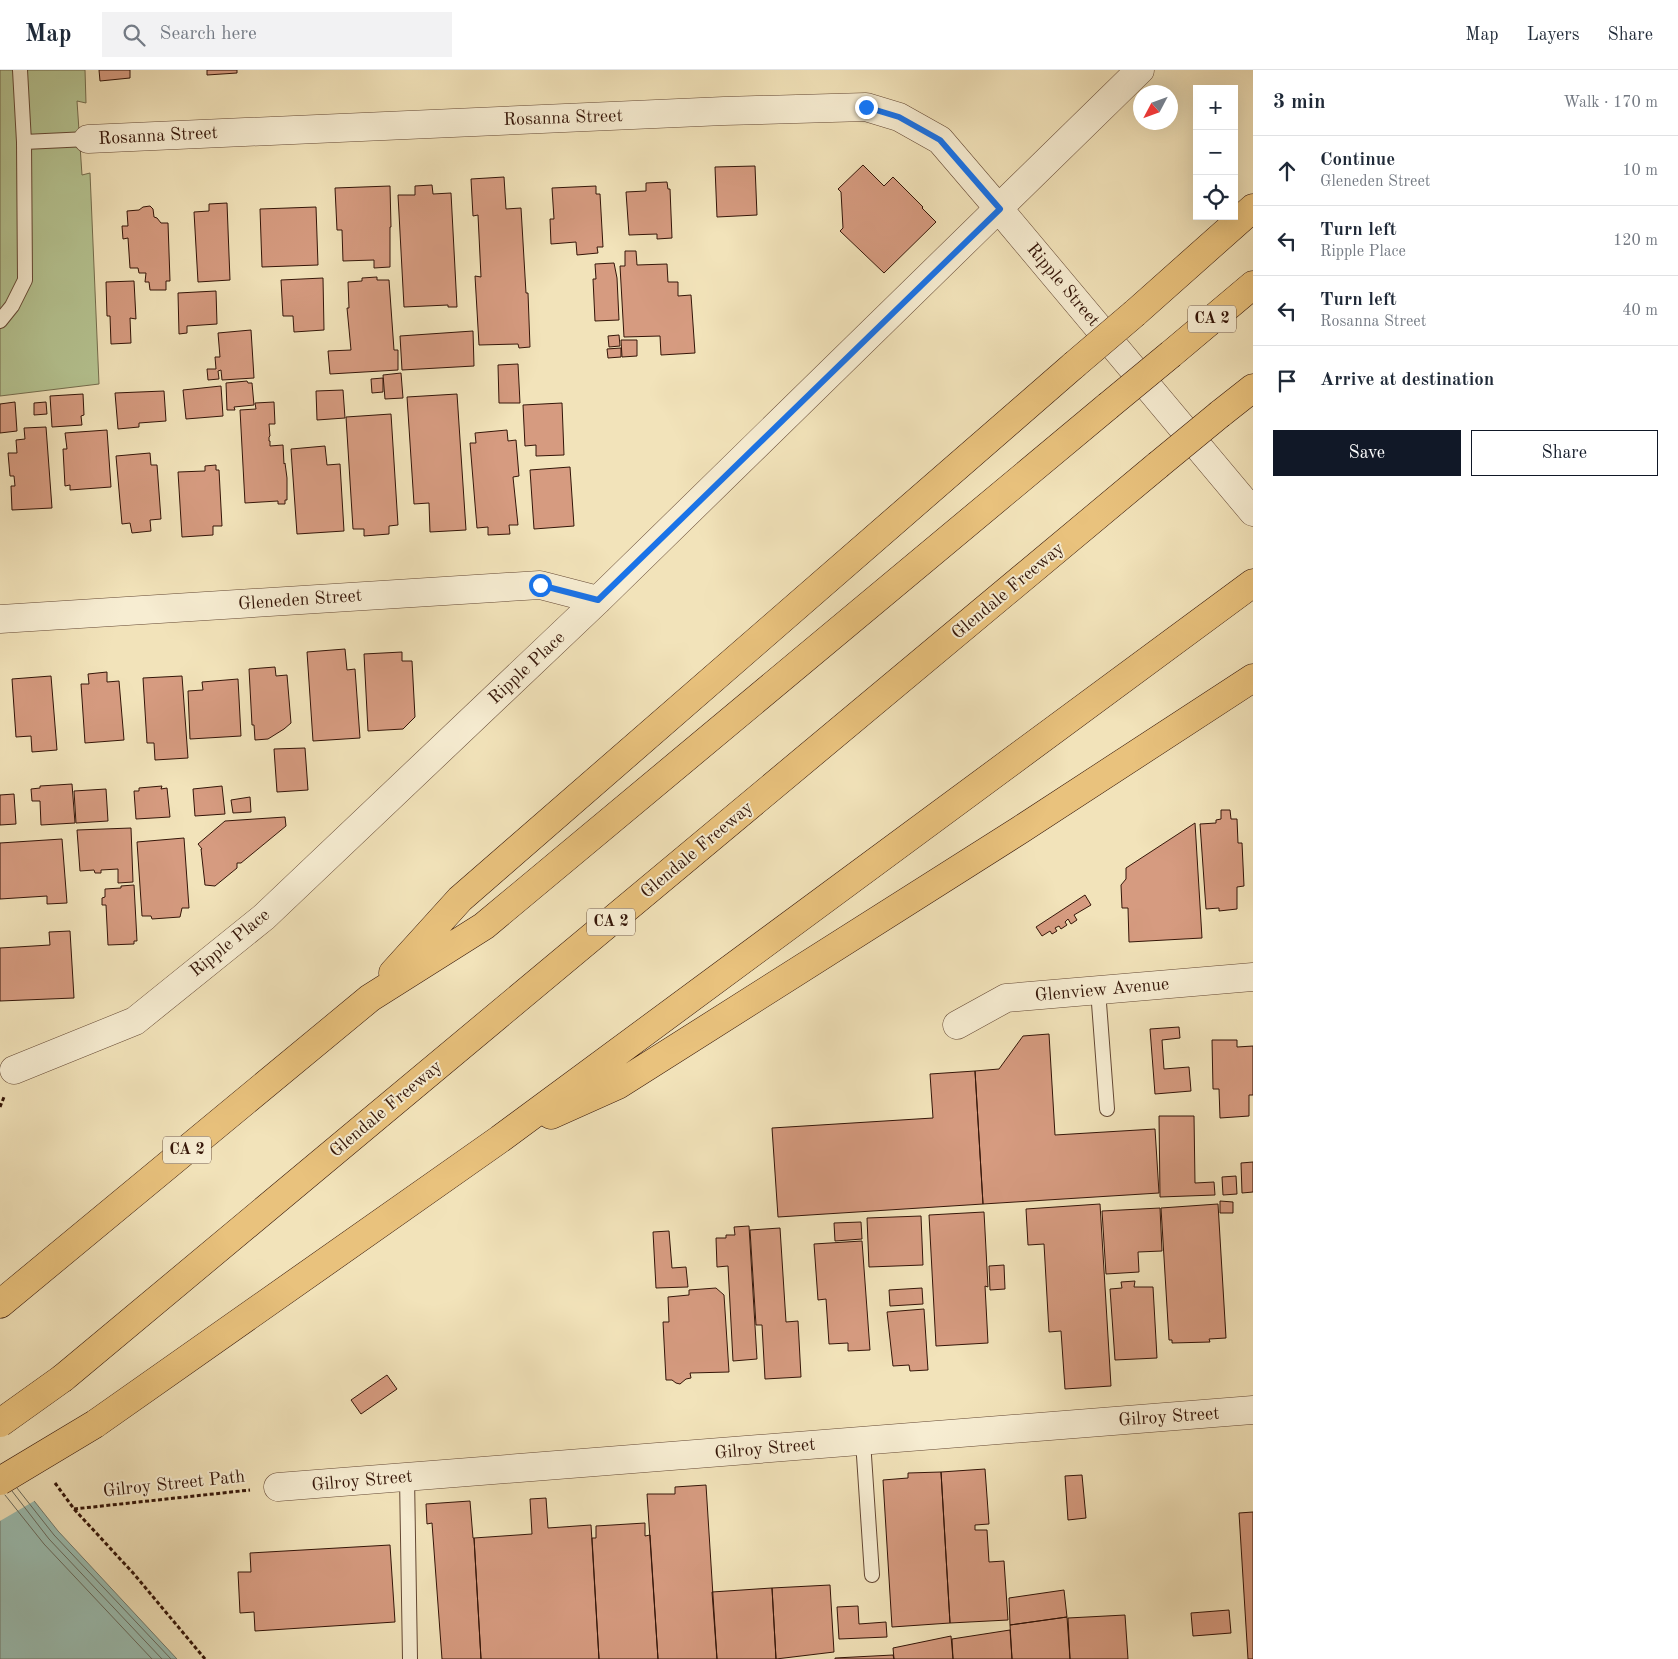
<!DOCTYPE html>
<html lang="en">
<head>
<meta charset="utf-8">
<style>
	body { margin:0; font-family:"Old Standard TT",serif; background:#f2f2f3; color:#1f2937 }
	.controls { position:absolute; right:15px; top:15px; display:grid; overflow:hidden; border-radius:0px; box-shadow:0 5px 20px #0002 }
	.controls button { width:45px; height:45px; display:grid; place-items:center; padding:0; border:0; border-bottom:1px solid #e0e1e3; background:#fff; color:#1f2937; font:25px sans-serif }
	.compass { position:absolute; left:1133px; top:15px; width:45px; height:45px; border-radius:50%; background:#fff; box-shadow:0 5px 20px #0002; rotate:229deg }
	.stop { position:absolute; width:15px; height:15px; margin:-11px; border:4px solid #1a73e8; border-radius:50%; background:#fff }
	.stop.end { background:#1a73e8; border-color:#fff; box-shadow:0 1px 5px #0008 }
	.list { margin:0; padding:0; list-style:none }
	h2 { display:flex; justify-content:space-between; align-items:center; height:65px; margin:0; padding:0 20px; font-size:21px }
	h2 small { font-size:16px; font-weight:400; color:#747a83 }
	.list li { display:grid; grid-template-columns:32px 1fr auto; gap:15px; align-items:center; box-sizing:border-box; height:70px; padding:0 20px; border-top:1px solid #e0e1e3 }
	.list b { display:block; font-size:19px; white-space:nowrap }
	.list p { margin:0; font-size:16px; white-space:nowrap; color:#747a83 }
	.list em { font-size:16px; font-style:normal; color:#747a83 }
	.actions { display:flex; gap:10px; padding:15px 20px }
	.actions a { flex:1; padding:11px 0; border:1px solid #111827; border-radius:0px; text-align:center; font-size:18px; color:#111827 }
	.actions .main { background:#111827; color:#fff }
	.icon { flex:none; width:28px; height:28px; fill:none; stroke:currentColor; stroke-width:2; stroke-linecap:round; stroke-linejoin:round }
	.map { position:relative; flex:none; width:1253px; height:1589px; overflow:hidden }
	header { display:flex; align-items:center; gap:30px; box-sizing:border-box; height:70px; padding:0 25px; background:#fff; border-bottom:1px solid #e0e1e3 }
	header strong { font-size:24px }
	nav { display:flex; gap:28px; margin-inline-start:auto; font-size:18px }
	.search { width:350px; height:45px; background:#f2f2f3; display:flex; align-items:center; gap:12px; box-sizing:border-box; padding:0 18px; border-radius:0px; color:#747a83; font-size:19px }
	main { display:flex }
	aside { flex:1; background:#fff }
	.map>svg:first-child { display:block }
</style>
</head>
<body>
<header>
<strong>Map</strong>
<div class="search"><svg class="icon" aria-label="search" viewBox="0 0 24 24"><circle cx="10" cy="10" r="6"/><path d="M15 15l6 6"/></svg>Search here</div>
<nav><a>Map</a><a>Layers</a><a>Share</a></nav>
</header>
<main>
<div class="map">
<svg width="1253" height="1589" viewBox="0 0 1253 1589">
	<rect width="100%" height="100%" fill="#f2e3ba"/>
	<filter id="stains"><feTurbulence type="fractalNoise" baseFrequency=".004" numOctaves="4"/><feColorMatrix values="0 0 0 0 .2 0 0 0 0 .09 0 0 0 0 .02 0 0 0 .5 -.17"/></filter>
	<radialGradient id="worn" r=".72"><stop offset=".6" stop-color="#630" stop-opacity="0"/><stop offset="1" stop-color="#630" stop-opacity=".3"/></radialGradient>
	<path fill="#b6c593" stroke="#756d4e" d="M0,0H85L86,33L77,31L82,105L90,103L99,314L0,326Z"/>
	<path fill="#9bbeb2" stroke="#727a6e" d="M0,1388L58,1461L177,1589H0Z"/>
	<path fill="#f2e3ba" d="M0,1386L36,1430L0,1451Z"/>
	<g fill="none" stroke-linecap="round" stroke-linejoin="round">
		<path stroke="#686a5d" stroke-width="1" d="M17,1418L54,1465L171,1589
			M12,1421L49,1469L162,1589
			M5,1425L44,1474L152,1589"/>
	</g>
	<path fill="#d69b80" stroke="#341508" d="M99,0H130V8L100,11Z
		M207,0H237V3L207,5Z
		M863,95L884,116L893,107L923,137L922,138L936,152L884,203L840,161L843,158L841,122L838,119Z
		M755,96L757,145L717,147L715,97Z
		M504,107L506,139L521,138L526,223H528L530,277L519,278L518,274L479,275L475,206L481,207L478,145L473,146L471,109Z
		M667,112L668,119H670L672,168L657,169V164L629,165L626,122L646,121V113Z
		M432,115L433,124L451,123L457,237H448V235L404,237L398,125H415V116Z
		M390,116L391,157H390V197L374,198V190L343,191L342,160H337L335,118Z
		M596,116V124H600L603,177H597L598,183L577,185L576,172L551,174L550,149H554L552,118Z
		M227,133L230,210L198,212L194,142L209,141V134Z
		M150,136L153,139L154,147L157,148L161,153H168L170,211H166V220H150L149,212H145L146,203H139L138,198H130L128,168L123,169L122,156H128L127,141L139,140L143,137Z
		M316,137L318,195L262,197L260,139Z
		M625,181H636L637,195L667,194L668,212H678V226L691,225L695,283L661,285L660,266L624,267L620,196H625Z
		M614,193L617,208L619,250L595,251L593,209H596L595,194Z
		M377,207V210H389L394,280H398V300L330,304L328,281L351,280L347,238H349L348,212L362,211V208Z
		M323,208L324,260L294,262L293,246H283L281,210Z
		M134,211L136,249L130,248L131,273L111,274L110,246H107L106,212Z
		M216,221L217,254L187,256V263L179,264L178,223Z
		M251,260L254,308L222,310L221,300L218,301L219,309L208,310L207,299H216L215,287H220L218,263Z
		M473,261L474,296L402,300L400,266Z
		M619,265L620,276L609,277L608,266Z
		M621,270H637V286L622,287Z
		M621,278V287L608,288L607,279Z
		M518,294L520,333H499L498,295Z
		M401,303L403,328L385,329L383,305Z
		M383,308V322L372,323L371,309Z
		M247,311L248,313H252L254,335L234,337L235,340H227L226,313Z
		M221,316L223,346L186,349L183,320Z
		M343,320L345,348L317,350L316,321Z
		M164,321L166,351L139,353V357L118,359L115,323Z
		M83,324L84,345L81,346L82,355L52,357L50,326Z
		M457,324L466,460L430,462L429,433L414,434L407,327Z
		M15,332L17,361L0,363V334Z
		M46,332L47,344L34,345V333Z
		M274,332L275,354H269L270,366L269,367V371H270V376L283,375L284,394L285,393L287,408V430H285V434H278V431L245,433L240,340L256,339L255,333Z
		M562,333L564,385L536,386V375L525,376L523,335Z
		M391,344L398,455L389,456V464L364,466V459H353L346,347Z
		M46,357L52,438L12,440L11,416H15L14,406H10L8,383H17L16,370L25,369L24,358Z
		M107,360L111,417L70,420V415L65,416L63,379H67L65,363Z
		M507,360L508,371L516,370L519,406L513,407L518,455H509L510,464L488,465V457L477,458L470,373H476L475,363Z
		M325,376L327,395L340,394L344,461L297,464L291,379Z
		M150,383L151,395H157L161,449L150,450L151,461L132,463L130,453L122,454L116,386Z
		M216,395V400H219L222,456H213V465L182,467L178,402L205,401V396Z
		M570,397L574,456L534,459L530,400Z
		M345,579L347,600L355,599L360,668L313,671L307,582Z
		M402,582V591H412L415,647L403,659L368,661L364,584Z
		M275,597L276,606L287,605L291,653L284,659L268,669L255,670L254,655H252L249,599Z
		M107,602V612L119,611L124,670L85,673L81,614H89L88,604Z
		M51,606L57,680L32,682L31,666L16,667L12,609Z
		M182,606L188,688L155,690L154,673H147L143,608Z
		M238,609L241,666L190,669L188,621L203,620L202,612Z
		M305,678L308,720L277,722L274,679Z
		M72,714L75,753L41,755L40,731H32L31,719L40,718V716Z
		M162,716L161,719L167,718L170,747L136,749L134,721H139V718Z
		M222,716L225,744L195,746L193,719Z
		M106,719L108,751L76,753L74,721Z
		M14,724L16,754L0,755V725Z
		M250,727L251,742L233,743L231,730Z
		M1221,740H1230L1231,749H1237L1238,773H1242L1244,816L1237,817V839L1219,841V838L1206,839L1200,754L1216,753V750L1221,749Z
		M285,747L286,756L241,793H237V798L215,816L205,815L201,779H202L198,774L225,751Z
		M1195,753L1202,868L1129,872L1128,838H1122L1121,815L1126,809V798Z
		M131,758L133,812L118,813V799L101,800V803H95L94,800L80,801L77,760Z
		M184,768L189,838H182L180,847L152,849L151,846H142L137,772Z
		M62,769L67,833L47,834V826L0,829V773Z
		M134,815L137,871H134V874L108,875L106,835H102V828L105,827V819L121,818V816Z
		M1085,825L1091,835L1074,845L1077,850L1071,854L1068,849L1065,852L1067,855L1061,859L1059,856L1055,858L1057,861L1052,864L1050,861L1042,866L1036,857Z
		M70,861L74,928L0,931V878L50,875L49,862Z
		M1179,957L1180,968L1162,970L1164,999L1189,997L1191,1021L1155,1024L1150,959Z
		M1049,964L1055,1065L1155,1059L1159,1123L983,1134L975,1001L999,999L1023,966Z
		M1212,970H1237V977L1253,976V1025H1249V1046L1220,1048L1219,1019H1213Z
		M975,1001L983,1134L778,1147L772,1058L933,1048L930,1004Z
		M1159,1046H1194L1195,1113L1214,1112L1215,1125L1160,1127Z
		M1253,1092V1122L1242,1123L1241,1093Z
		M1236,1106L1237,1124L1223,1125L1222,1107Z
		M1220,1131L1233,1132V1143H1220Z
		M1100,1134L1111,1316L1065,1319L1061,1261L1049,1262L1044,1174L1028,1175L1026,1139Z
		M1218,1134L1226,1268L1209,1269L1210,1272L1172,1273V1270H1169L1161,1138Z
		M1160,1138L1162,1181L1138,1182L1139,1202L1106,1204L1102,1141Z
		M984,1142L988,1217L985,1216L988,1273L936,1276L929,1145Z
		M921,1146L923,1195L869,1197L867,1148Z
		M861,1152L862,1169L835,1171L834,1153Z
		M749,1156L757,1289L733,1291L728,1196L717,1197L716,1168H726V1165H735L734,1157Z
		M780,1158L786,1252L798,1251L801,1307L765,1309L762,1255H756L750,1160Z
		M669,1161L672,1198L686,1197L688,1217L656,1218L653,1162Z
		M862,1171L870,1280L848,1281V1273L829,1274L826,1229L818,1230L814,1174Z
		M1004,1195L1005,1219L990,1220L989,1196Z
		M1135,1211L1134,1217H1153L1157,1288L1115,1290L1110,1219L1122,1218L1121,1212Z
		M716,1218L724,1225L729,1302L690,1303L691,1308L686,1309L680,1314L676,1313L672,1310H666L663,1252H669L668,1227L689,1225V1220Z
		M922,1218L923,1234L890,1236L889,1220Z
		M924,1239L928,1300L910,1301L909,1295L893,1296L887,1242Z
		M387,1305L397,1319L361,1344L351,1330Z
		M985,1399L989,1454L975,1455V1460H987L989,1492L1004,1491L1008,1550L950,1553L941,1402Z
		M941,1402L950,1553L892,1557L883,1410L908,1408V1403Z
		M1082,1405L1086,1448L1068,1450L1065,1406Z
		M706,1415L717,1589H658L647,1424H675V1417Z
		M546,1428L548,1458L591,1455L599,1589H481L474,1468L532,1464L530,1429Z
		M470,1431L473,1468H474L481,1589H442L432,1453L427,1454L426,1434Z
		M1253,1442V1589H1248L1239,1443Z
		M645,1453V1466L650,1465L658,1589H599L592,1468H596V1456Z
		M390,1475L395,1552L255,1561L254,1542L240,1543L238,1502H251L250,1483Z
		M830,1515L834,1582L776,1589L772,1518Z
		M772,1518L776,1589H717L712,1522Z
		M1064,1520L1067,1547L1010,1555L1009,1528Z
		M858,1536L859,1554L886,1552L887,1567L839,1569L837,1537Z
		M1229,1540L1231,1563L1193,1566L1191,1543Z
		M1125,1545L1128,1589H1070L1068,1548Z
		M1067,1547L1070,1589H1012L1010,1555Z
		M1010,1560L1012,1589H953L952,1569Z
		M951,1566L953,1589H894L893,1578Z
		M893,1585L894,1589H835V1588Z"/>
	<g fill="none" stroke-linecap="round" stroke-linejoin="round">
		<g stroke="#644834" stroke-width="16">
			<path id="service" d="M24,72L88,69
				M0,251L12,236L25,210L24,72L20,0
				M1098,920L1107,1039
				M863,1371L872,1505
				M407,1407L410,1589"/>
		</g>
		<g stroke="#644834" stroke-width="29">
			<path id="minor" d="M88,69L724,41L866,37L899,47L940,70L999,139L1253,442
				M0,549L540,515L598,530
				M957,955L1006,928L1253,907
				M14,1000L135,951L264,847L598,530L1140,0
				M278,1417L1253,1340"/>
		</g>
		<g stroke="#341508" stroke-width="29">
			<path id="motorway" d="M1135,243L1253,138
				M1171,284L1253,215
				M1220,344L1253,318
				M393,903L460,829L1074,295
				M551,1045L618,1015L1020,760L1253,608
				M0,1234L370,928L484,856L1108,336
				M63,1308L1158,395
				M95,1354L500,1069L1253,513"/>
		</g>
		<path stroke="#341508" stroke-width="3" stroke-dasharray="4 2.5" stroke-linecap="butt" d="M0,1037L4,1027
			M55,1413L74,1439L134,1504L205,1589
			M74,1439L250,1420"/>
		<use href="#service" stroke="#f7edd2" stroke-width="14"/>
		<use href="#minor" stroke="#f7edd2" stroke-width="28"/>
		<use href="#motorway" stroke="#e9c27d" stroke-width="28"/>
		<g stroke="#341508" stroke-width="29" stroke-linecap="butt">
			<path id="motorway-bridge" d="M1074,295L1135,243
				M1108,336L1171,284
				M1158,395L1220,344
				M0,1353L63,1308
				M0,1411L95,1354"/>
		</g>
		<use href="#motorway-bridge" stroke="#e9c27d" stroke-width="28"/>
	</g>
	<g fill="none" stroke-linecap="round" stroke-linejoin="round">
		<path stroke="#1a73e8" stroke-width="6" d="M540,515L598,530L1000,139L940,70L899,47L866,37"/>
	</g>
	<g text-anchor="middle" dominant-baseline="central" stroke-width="4" stroke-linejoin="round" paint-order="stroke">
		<g fill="#f7edd2" stroke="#6e5645" stroke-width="1">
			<rect x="1188" y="235.5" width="48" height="27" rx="4"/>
			<rect x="587" y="838.5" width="48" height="27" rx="4"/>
			<rect x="163" y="1066.5" width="48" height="27" rx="4"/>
		</g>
		<g font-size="16" font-weight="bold" fill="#341508">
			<text x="1212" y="249">CA 2</text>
			<text x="611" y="852">CA 2</text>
			<text x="187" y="1080">CA 2</text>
		</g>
		<g font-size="18" fill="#341508" stroke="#f7edd2">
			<text transform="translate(563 48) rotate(-2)">Rosanna Street</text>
			<text transform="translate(158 66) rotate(-3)">Rosanna Street</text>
			<text transform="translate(1063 215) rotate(50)">Ripple Street</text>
			<text transform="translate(1008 521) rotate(-40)">Glendale Freeway</text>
			<text transform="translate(300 530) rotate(-4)">Gleneden Street</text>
			<text transform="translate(527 598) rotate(-43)">Ripple Place</text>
			<text transform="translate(697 780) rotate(-40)">Glendale Freeway</text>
			<text transform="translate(230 873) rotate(-39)">Ripple Place</text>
			<text transform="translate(1102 920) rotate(-5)">Glenview Avenue</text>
			<text transform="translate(386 1039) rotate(-40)">Glendale Freeway</text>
			<text transform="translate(1169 1347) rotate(-4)">Gilroy Street</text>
			<text transform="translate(765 1379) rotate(-5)">Gilroy Street</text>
			<text transform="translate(362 1411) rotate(-5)">Gilroy Street</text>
			<text transform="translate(174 1414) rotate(-6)">Gilroy Street Path</text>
		</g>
	</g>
	<rect width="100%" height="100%" filter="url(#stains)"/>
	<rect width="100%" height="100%" fill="url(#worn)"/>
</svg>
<div class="controls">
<button>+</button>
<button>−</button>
<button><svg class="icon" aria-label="locate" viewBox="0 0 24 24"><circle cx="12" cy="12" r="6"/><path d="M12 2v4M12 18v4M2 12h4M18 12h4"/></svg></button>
</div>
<svg class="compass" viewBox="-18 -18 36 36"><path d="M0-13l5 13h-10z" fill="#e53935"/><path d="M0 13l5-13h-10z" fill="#747a83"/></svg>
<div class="stop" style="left:540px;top:515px"></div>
<div class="stop end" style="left:866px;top:37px"></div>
</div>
<aside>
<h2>3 min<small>Walk · 170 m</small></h2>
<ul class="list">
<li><svg class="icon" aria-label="ahead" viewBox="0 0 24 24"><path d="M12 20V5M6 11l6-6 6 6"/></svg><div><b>Continue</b><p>Gleneden Street</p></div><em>10 m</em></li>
<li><svg class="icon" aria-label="left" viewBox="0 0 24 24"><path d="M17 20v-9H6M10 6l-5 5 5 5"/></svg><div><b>Turn left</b><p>Ripple Place</p></div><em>120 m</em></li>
<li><svg class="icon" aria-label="left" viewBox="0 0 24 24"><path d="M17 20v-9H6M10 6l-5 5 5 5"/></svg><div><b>Turn left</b><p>Rosanna Street</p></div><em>40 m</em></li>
<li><svg class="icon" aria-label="arrive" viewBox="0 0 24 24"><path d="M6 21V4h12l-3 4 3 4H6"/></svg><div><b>Arrive at destination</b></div></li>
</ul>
<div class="actions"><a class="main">Save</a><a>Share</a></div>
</aside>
</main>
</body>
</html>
